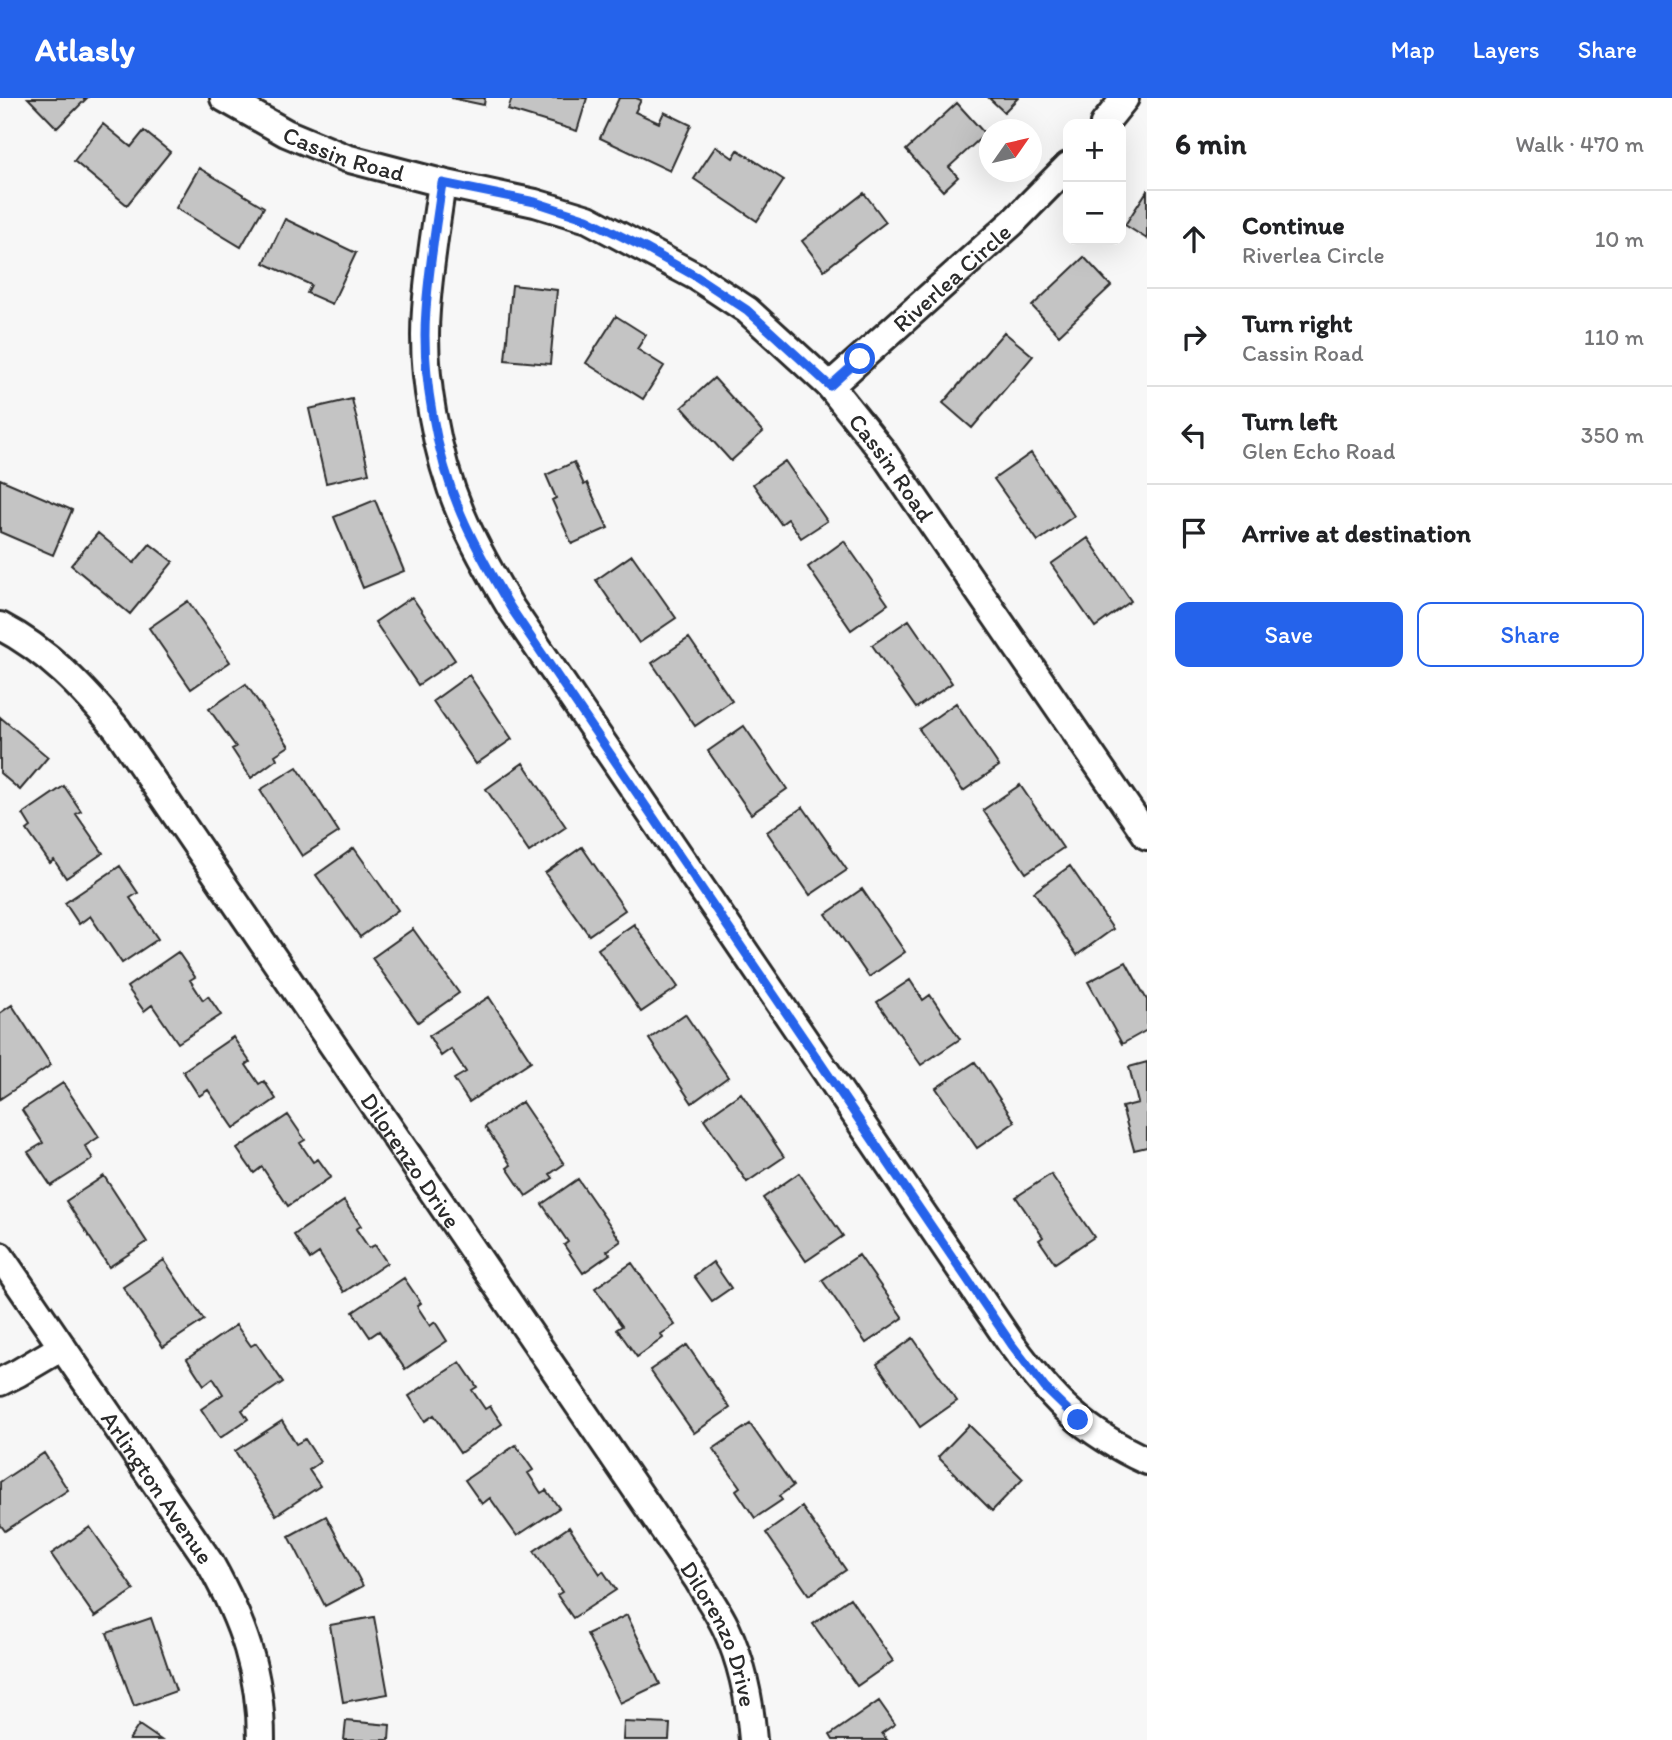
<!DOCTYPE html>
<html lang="en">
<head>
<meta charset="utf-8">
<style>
	body { margin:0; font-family:Itim,sans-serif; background:#f2f2f2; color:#202124 }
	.controls { position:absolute; right:21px; top:21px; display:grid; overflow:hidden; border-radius:14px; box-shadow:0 7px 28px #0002 }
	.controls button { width:63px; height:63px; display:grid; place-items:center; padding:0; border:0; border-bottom:2px solid #e0e0e0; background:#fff; color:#202124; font:35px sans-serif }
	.compass { position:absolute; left:979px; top:21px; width:63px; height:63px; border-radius:50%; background:#fff; box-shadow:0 7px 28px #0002; rotate:56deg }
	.stop { position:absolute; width:21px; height:21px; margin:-16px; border:5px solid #2563eb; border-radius:50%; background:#fff }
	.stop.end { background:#2563eb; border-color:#fff; box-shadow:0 2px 7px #0008 }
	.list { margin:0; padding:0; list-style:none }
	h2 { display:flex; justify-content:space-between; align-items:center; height:91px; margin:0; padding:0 28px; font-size:30px }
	h2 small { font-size:23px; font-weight:400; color:#757577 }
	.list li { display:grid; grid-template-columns:46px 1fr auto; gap:21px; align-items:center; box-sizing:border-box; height:98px; padding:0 28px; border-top:2px solid #e0e0e0 }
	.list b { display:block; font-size:26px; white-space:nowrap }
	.list p { margin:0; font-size:23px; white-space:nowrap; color:#757577 }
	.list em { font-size:23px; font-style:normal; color:#757577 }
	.actions { display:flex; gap:14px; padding:21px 28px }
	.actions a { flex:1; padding:16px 0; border:2px solid #2563eb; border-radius:14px; text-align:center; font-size:24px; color:#2563eb }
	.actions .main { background:#2563eb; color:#fff }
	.icon { flex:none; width:38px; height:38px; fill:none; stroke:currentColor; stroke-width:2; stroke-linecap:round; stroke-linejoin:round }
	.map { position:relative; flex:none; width:1147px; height:1642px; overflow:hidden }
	header { display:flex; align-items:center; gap:42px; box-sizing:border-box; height:98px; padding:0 35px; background:#2563eb; color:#fff }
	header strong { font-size:33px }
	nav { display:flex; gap:38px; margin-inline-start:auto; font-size:24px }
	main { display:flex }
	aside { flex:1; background:#fff }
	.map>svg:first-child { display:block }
</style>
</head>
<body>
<header>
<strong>Atlasly</strong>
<nav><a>Map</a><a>Layers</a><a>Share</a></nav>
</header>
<main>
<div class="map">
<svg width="1147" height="1642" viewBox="0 0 1147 1642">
	<rect width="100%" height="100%" fill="#f7f7f7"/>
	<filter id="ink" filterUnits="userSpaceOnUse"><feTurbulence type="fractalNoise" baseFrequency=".0143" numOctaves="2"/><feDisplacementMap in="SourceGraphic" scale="14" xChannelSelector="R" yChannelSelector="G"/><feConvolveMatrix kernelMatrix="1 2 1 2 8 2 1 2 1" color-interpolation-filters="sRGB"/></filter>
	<g filter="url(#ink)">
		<path fill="#c4c4c4" stroke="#2b2b2b" stroke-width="2" d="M28,0H87L57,30Z
			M451,0H485L484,7Z
			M512,0H587L577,33L508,12Z
			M619,0H636L641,2L635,14L659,25L664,14L691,27L670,73L600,40Z
			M989,0H1018L1004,14Z
			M957,5L985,36L949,69L958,79L943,93L906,52Z
			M103,26L131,49L144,33L170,54L127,107L74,63Z
			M716,48L733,60L738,52L784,82L757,123L694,81Z
			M199,70L264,109L241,149L176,110Z
			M1147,93V141L1125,127Z
			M864,95L886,124L824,172L802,143Z
			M285,121L356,155L332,206L307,195L311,187L264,165Z
			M1084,159L1111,188L1059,237L1032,208Z
			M512,187L557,192L550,266L505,262Z
			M616,218L646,237L637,251L664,268L643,301L586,265Z
			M1004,234L1033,258L972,330L943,305Z
			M714,280L763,334L731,363L682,309Z
			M352,301L369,375L326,385L309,311Z
			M1031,355L1074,418L1038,443L994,381Z
			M785,363L827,423L801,440L788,421L781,426L753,386Z
			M574,364L584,387L587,385L608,430L572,446L552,402L556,400L546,377Z
			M0,381L72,412L53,457L0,434Z
			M375,402L404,473L363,490L334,419Z
			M98,435L134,465L150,446L173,464L130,516L71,467Z
			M1088,440L1131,503L1095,529L1051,466Z
			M844,443L888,506L851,532L808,469Z
			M632,457L676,520L639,545L596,482Z
			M412,499L455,562L418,587L375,524Z
			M188,503L230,564L191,591L149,530Z
			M909,522L952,585L916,610L872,547Z
			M689,540L732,603L695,628L652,565Z
			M469,577L512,641L476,666L433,603Z
			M246,586L289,648L275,657L277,661L251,680L232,651L236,649L209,611Z
			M956,605L999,668L963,693L919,631Z
			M0,619L48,659L20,692L0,675Z
			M744,628L787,691L751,716L708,653Z
			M523,665L566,729L529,754L486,691Z
			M297,669L339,734L302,758L260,692Z
			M1020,687L1063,750L1026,775L983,712Z
			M64,688L81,713L76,716L103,755L66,780L54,762L50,765L27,732L31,729L23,716Z
			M803,709L847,772L810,797L767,734Z
			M582,749L625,812L589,837L545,775Z
			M354,750L398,812L360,839L316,777Z
			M120,768L138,795L130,800L158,841L122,865L90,818L79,826L65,805Z
			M1070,768L1113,831L1077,857L1034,794Z
			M862,791L905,854L869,879L826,816Z
			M634,826L678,889L641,914L598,851Z
			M413,831L459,895L418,924L372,860Z
			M178,854L195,879L190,882L203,902L208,898L221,917L178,945L152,907L144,913L127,889Z
			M1126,864L1147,902V932L1122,946L1088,884Z
			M910,882L923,902L930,897L960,941L921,967L877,904Z
			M489,899L531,963L469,1004L454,981L466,974L451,951L441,958L429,938Z
			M12,907L51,967L0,1001V915Z
			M685,916L728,979L692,1005L649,941Z
			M233,939L250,964L246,967L259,986L264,983L276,1001L234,1030L208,992L199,998L183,973Z
			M975,964L1015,1024L977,1050L936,990Z
			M1147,964V1049L1134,1052L1122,1009L1138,1005L1129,969Z
			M63,985L99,1039L85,1048L93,1061L51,1088L28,1054L43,1045L22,1012Z
			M741,995L784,1059L747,1084L704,1021Z
			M522,1004L564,1066L550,1076L553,1080L526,1098L507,1070L511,1067L485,1029Z
			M288,1017L305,1042L300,1045L313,1064L318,1061L331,1079L288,1108L262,1069L254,1075L237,1051Z
			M799,1075L843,1138L806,1163L763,1100Z
			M1051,1076L1094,1139L1055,1165L1039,1142L1043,1139L1016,1099Z
			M104,1078L147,1144L109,1169L66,1103Z
			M578,1081L621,1143L607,1153L610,1156L583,1175L564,1147L568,1144L542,1106Z
			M344,1103L361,1128L356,1131L369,1150L375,1147L387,1165L344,1194L319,1155L310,1161L294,1137Z
			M859,1157L903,1220L866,1245L822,1182Z
			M164,1162L204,1222L163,1249L123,1189Z
			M713,1164L731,1190L712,1203L694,1178Z
			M632,1165L675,1227L661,1236L663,1240L637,1259L617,1231L622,1228L595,1190Z
			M404,1180L421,1205L417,1208L430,1228L435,1224L447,1243L405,1271L379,1233L370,1239L353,1214Z
			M236,1227L251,1248L256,1245L283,1284L242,1312L248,1321L220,1340L201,1311L223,1296L213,1280L204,1287L187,1261Z
			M913,1240L957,1303L920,1329L877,1266Z
			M687,1247L730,1310L694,1335L650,1272Z
			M460,1264L477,1289L472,1292L485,1311L490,1308L502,1326L460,1355L434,1317L425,1323L409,1298Z
			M282,1323L296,1346L305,1341L320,1364L309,1372L320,1388L276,1417L235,1353Z
			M750,1326L793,1388L779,1398L782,1402L755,1420L736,1392L740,1389L713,1351Z
			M969,1327L1023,1381L992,1413L938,1359Z
			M516,1347L533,1372L528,1375L541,1395L546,1392L559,1410L517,1438L490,1400L482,1406L465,1382Z
			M44,1355L68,1392L5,1433L0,1426V1384Z
			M802,1409L846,1472L809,1497L766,1435Z
			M326,1418L363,1488L325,1508L289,1438Z
			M90,1429L134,1492L95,1519L51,1456Z
			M569,1429L600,1476L603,1473L616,1492L573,1520L557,1497L562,1494L534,1453Z
			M850,1500L893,1563L857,1588L813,1526Z
			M627,1517L660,1586L620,1605L587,1536Z
			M374,1519L388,1596L343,1604L330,1527Z
			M151,1520L176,1593L134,1608L107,1535Z
			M879,1603L895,1626L882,1635L887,1642H833L830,1637Z
			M346,1623L390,1627L389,1642H344Z
			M624,1624L670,1626L669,1642H623Z
			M139,1627L161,1642H129Z"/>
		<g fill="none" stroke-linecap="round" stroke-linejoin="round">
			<g stroke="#2b2b2b" stroke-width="32">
				<g id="minor">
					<path id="s1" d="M224,0L286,35L346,60L442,85L535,105L588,121L697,179L747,212L830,288L883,354L1147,738"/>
					<path d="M1104,26L1125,0"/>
					<path d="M442,85C436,127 429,169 426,212C421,275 436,357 461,416C475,449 493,480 511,510L1012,1247C1054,1303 1082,1333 1147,1363"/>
					<path id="s2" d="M830,288L1013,124L1068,68"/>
					<path id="s3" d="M0,528C48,553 83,590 117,631L698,1482C707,1498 718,1513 726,1530C742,1564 750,1604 753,1642"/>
					<path id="s4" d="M0,1158L210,1465C243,1524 261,1574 261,1642"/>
					<path d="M0,1284L18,1275L62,1249"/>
				</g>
			</g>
			<use href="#minor" stroke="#fff" stroke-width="26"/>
		</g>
	</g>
	<g fill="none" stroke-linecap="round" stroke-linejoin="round" filter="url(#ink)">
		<path stroke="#2563eb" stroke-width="9" d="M860,261L830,288L747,212L697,179L645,150L587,121L535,104L442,85C436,127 429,169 426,212C421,275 436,357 461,416C475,449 493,480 511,510L1012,1247L1045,1290L1078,1322"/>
	</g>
	<g text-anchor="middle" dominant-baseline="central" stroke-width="7" stroke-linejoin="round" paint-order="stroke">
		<g font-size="24" fill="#2b2b2b" stroke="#fff">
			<text stroke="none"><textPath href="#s1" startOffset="133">Cassin Road</textPath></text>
			<text stroke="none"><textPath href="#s2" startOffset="163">Riverlea Circle</textPath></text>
			<text stroke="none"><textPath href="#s1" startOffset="784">Cassin Road</textPath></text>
			<text stroke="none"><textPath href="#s3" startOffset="679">Dilorenzo Drive</textPath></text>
			<text stroke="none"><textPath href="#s4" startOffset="280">Arlington Avenue</textPath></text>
			<text stroke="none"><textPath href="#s3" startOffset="1246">Dilorenzo Drive</textPath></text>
		</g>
	</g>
</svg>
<div class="controls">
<button>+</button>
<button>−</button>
</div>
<svg class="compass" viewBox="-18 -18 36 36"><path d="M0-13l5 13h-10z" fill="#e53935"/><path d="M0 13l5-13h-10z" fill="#757577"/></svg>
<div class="stop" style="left:860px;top:261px"></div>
<div class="stop end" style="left:1078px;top:1322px"></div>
</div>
<aside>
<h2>6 min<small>Walk · 470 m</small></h2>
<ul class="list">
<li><svg class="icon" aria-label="ahead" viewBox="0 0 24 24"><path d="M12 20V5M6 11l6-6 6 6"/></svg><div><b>Continue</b><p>Riverlea Circle</p></div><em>10 m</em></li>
<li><svg class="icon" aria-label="right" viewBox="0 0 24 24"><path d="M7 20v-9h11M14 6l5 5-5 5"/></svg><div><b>Turn right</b><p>Cassin Road</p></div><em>110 m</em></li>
<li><svg class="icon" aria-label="left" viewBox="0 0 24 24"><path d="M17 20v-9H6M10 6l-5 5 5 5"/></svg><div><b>Turn left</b><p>Glen Echo Road</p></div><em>350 m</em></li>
<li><svg class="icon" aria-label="arrive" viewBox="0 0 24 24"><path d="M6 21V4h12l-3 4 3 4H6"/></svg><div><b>Arrive at destination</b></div></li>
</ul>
<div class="actions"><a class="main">Save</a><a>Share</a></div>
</aside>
</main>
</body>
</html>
